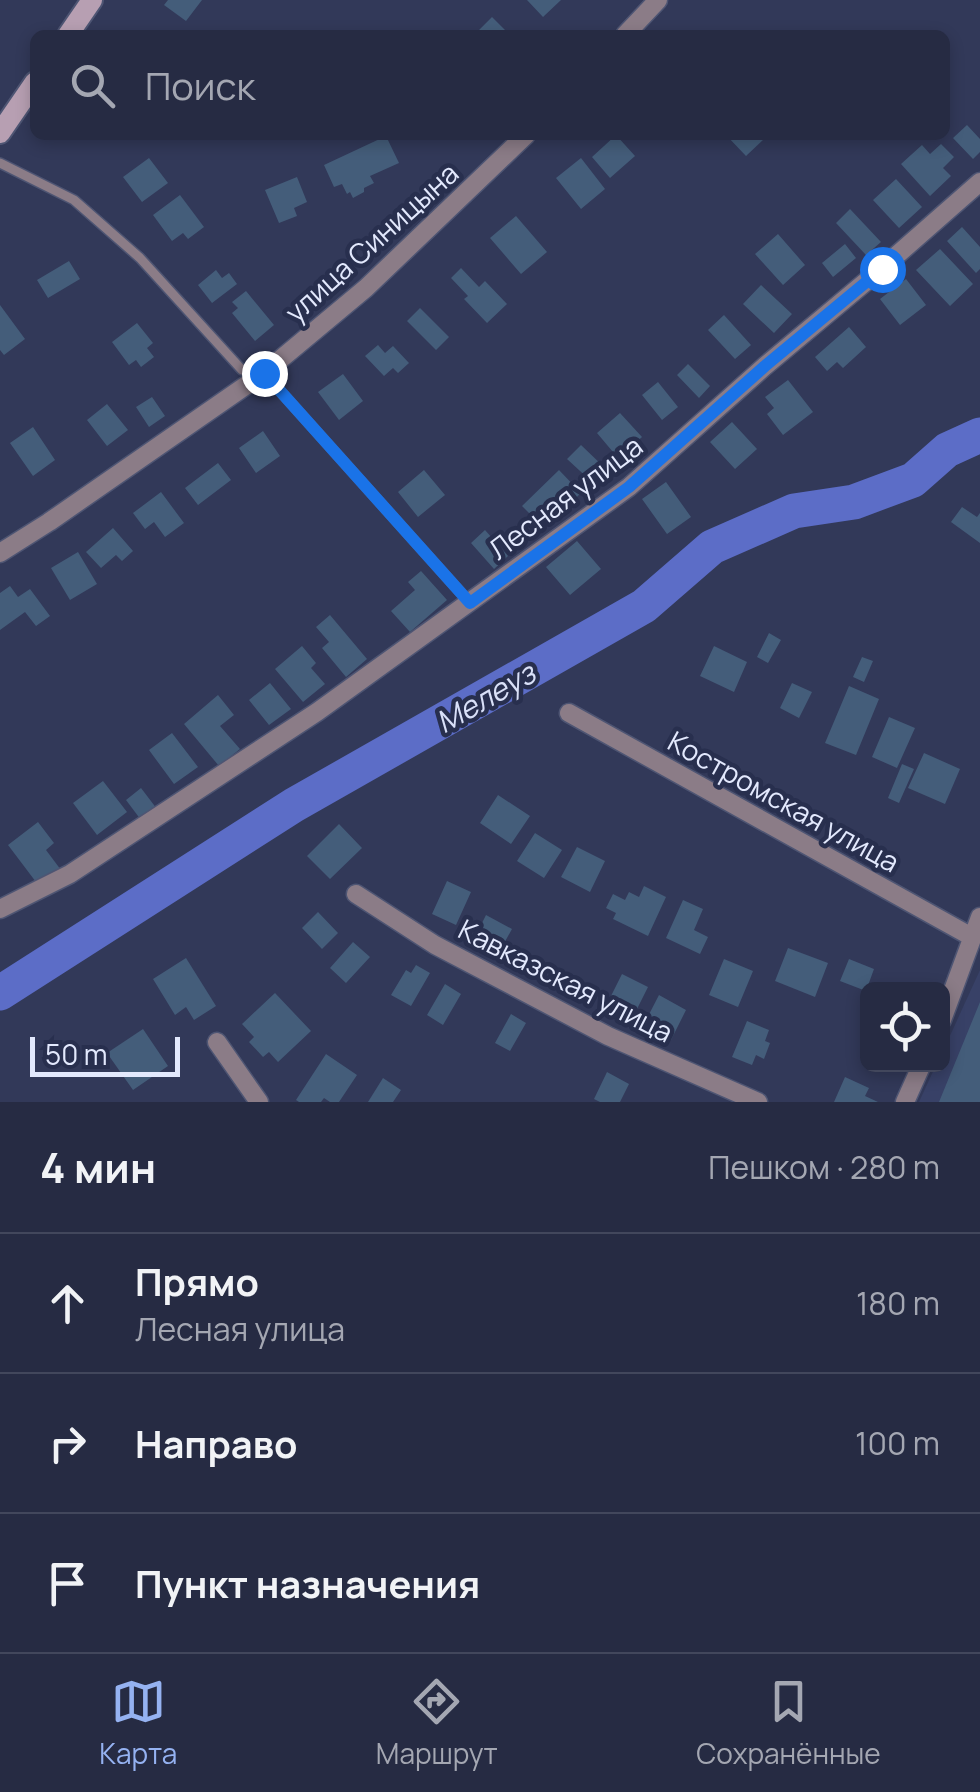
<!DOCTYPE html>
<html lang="ru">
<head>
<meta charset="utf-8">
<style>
	body { margin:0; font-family:Manrope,sans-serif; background:#32374e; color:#f1f3f6 }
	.controls { position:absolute; right:30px; bottom:30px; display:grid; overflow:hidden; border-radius:15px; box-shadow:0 5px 15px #0003 }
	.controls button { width:90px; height:90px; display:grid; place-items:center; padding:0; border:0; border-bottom:2px solid #42475c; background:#262b43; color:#f1f3f6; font:50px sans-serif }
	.scale { position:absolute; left:30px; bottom:25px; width:150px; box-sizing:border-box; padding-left:10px; border:5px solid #e3e9fd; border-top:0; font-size:28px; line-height:35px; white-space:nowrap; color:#e3e9fd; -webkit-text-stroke:8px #282f4e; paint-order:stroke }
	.stop { position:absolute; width:30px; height:30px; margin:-22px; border:8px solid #1a73e8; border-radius:50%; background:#fff }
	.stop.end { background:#1a73e8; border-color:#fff; box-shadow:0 2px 10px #0008 }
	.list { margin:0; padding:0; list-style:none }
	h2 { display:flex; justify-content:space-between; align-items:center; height:130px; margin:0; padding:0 40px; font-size:42px }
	h2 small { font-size:32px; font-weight:400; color:#a4a7b2 }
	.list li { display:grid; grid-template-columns:65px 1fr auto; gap:30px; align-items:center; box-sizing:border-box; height:140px; padding:0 40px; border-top:2px solid #42475c }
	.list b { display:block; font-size:38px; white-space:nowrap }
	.list p { margin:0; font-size:32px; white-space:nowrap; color:#a4a7b2 }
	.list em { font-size:32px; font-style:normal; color:#a4a7b2 }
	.icon { flex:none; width:55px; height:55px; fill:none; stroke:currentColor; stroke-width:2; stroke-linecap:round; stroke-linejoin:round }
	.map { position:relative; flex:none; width:980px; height:1102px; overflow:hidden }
	.search { position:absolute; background:#262b43; box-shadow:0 5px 15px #0003; left:30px; right:30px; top:30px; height:110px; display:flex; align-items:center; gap:25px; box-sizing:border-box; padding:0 35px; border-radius:15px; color:#a4a7b2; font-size:38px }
	.sheet { height:550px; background:#262b43 }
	nav { display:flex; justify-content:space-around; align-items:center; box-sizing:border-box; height:140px; border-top:2px solid #42475c; background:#262b43; font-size:28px; color:#a4a7b2 }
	nav a { display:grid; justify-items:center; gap:5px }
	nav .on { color:#95b2f1 }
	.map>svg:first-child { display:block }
</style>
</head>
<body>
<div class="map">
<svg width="980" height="1102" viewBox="0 0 980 1102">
	<rect width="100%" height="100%" fill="#323959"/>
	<path fill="#384167" d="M980,970V1102H919L936,1065L942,1064L943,1051Z"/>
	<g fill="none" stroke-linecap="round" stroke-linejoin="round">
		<path stroke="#5c6dc7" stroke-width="35" d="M0,993L294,805L644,606L712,547L794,511L854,502L913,480L947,450L980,435"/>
	</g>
	<path fill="#445d7a" d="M168,0H202L186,21L164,5Z
		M527,0H561L543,17Z
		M492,17L510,35H484L479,30Z
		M967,125L980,139V152L973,159L953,138Z
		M616,135L635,156L610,178L592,157Z
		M726,135H761L764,139L746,156Z
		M386,136L399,163L370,176L374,183L364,188V192L353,198L350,192L347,194L342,184L334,187L324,165Z
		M941,144L954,157L943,168L951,176L930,196L901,164L922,145L930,154Z
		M149,158L168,183L142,202L123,177Z
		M581,158L605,189L581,209L556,178Z
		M297,177L307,202L294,208L297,216L279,223L265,190Z
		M896,179L922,207L899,228L873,200Z
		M180,195L204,227L188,239L183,233L172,241L153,215Z
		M850,209L881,242L866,255L836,223Z
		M516,216L547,252L521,274L490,238Z
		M962,227L980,247V269L976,273L947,241Z
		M778,234L805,265L783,285L755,254Z
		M845,244L856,258L833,277L822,263Z
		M940,249L973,284L950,306L916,270Z
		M69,261L80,279L48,298L37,280Z
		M461,268L479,287L485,281L507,304L487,323L464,299L468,296L451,278Z
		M216,270L222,278L229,273L237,284L212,303L198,285Z
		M906,279L926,305L900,325L880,299Z
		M761,285L792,314L774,333L743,304Z
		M246,291L274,325L255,341L232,313L238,308L232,302Z
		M0,305L25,339L4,355L0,350Z
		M420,308L449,337L436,350L407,321Z
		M724,315L751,345L735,359L708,330Z
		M137,323L153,343L147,348L154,357L141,367L136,360L129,365L112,342Z
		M849,327L866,347L843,368L837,362L827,371L815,357Z
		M378,345L385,353L393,346L409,363L398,373L393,368L384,376L365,356Z
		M688,364L710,386L699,398L677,375Z
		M343,374L363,401L339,420L318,392Z
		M788,380L813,412L783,435L767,414L774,408L765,397Z
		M658,382L678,407L662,420L642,395Z
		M152,397L165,416L149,427L136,407Z
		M107,404L128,430L107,446L87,420Z
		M620,413L642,437L618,458L597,433Z
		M732,422L757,449L735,469L710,442Z
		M33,427L55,460L33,476L10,443Z
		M263,431L280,456L256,473L239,448Z
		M581,445L605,468L592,482L567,459Z
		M218,463L231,480L198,505L185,488Z
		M424,470L445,495L418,517L398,492Z
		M559,470L581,493L544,528L522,506Z
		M666,482L691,517L667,534L642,499Z
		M161,492L184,523L165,537L154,522L145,529L133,513Z
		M962,507L977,517L980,513V543L951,522Z
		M113,528L133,551L122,561L116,555L101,568L86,552Z
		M485,530L508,556L494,569L471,543Z
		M577,541L601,569L570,595L546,567Z
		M78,552L97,584L70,600L51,568Z
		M421,571L447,600L410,632L391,611L415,590L408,582Z
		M10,586L18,597L30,589L50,616L36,626L25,612L0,630V593Z
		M330,615L367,659L346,677L322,648L329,642L316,627Z
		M769,633L781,640L768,663L757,657Z
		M302,646L316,663L311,668L325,684L303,702L275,669Z
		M714,646L747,662L734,692L700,676Z
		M862,657L873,661L864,682L853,677Z
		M270,683L291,709L269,725L249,700Z
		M792,683L812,692L799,718L780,708Z
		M849,686L879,699L856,755L825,743Z
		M218,695L234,715L220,726L240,749L219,766L184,724Z
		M889,717L915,728L897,768L872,757Z
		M172,733L198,767L174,784L149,750Z
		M924,753L960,769L945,804L908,788Z
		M902,764L914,769L899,803L888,798Z
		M103,781L127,812L97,835L73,803Z
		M141,788L157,809L141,820L126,800Z
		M498,795L530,816L511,844L480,823Z
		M38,822L54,843L46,850L61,870L39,886L8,845Z
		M339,824L362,848L330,879L307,856Z
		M535,833L562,850L544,878L517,861Z
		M577,847L605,861L590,892L561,877Z
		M447,881L471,892L456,925L432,914Z
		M644,886L666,897L648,936L613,919L616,913L606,908L613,894L625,900L629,892L639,897Z
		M683,900L703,909L694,930L708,937L700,954L666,938Z
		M318,912L338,933L322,949L302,928Z
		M486,915L512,929L497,956L472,943Z
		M353,942L370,957L346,983L330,968Z
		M788,948L828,963L815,997L775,981Z
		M186,958L216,1006L194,1020L186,1007L175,1015L153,979Z
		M724,959L753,971L738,1007L709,995Z
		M849,959L874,969L866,991L840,981Z
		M416,965L430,973L411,1006L391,995L406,970L411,973Z
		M622,974L648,987L634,1015L608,1002Z
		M445,984L461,994L443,1025L427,1015Z
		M275,993L311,1031L278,1062L269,1052L263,1057L249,1042L254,1037L242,1024Z
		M659,995L686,1010L671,1040L643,1026Z
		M980,1002V1102H939Z
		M511,1014L526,1023L510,1051L495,1043Z
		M747,1021L769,1030L765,1041L770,1043L764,1059L756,1055L752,1065L732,1057Z
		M143,1029L168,1066L133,1090L107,1053Z
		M326,1054L357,1075L339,1102H330L324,1098L321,1102H299L296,1100Z
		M607,1072L629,1084L620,1102H600L594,1099Z
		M845,1077L869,1088L865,1096L878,1102H834Z
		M383,1078L401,1090L393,1102H368Z"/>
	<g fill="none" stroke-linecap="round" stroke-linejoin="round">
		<g stroke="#4e5573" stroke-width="12">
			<path id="lane" d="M0,163L74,200L140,258L242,370L264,373L470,603"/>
		</g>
		<g stroke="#4e5573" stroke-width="21">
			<path id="street" d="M625,35L658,0
				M0,553L49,522L264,373L366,288L526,135
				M569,713L972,937
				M356,894L435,945L608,1036L758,1102
				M0,909L70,874L317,712L629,487L765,366L881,269L980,182
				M942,1020L980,917
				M217,1042L259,1102
				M905,1102L922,1064"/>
		</g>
		<g stroke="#4e5573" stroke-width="24">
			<path id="secondary" d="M68,35L92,0
				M0,133L35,82"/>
		</g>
		<use href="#lane" stroke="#8b7c87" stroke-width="9"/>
		<use href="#street" stroke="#8b7c87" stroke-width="18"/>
		<use href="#secondary" stroke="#b79fb2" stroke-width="20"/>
	</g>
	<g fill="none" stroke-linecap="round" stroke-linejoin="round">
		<path stroke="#1a73e8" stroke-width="12" d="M264,373L470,603L629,487L765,366L882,269"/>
	</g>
	<g text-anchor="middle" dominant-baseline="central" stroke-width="9" stroke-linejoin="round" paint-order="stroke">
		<g font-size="28" fill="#e3e9fd" stroke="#282f4e">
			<text transform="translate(371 242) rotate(-42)">улица Синицына</text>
			<text transform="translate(565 497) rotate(-37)">Лесная улица</text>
			<text transform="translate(784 801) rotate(29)">Костромская улица</text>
			<text transform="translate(566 980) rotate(27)">Кавказская улица</text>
		</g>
		<g font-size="30" font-style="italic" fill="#d9e0f8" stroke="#282f4e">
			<text transform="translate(485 697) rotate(-30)">Мелеуз</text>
		</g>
	</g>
</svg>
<div class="controls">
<button><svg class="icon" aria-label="locate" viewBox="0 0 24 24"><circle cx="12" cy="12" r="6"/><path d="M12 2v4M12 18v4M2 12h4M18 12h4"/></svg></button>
</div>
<div class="scale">50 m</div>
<div class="stop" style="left:882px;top:269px"></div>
<div class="stop end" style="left:264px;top:373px"></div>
<div class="search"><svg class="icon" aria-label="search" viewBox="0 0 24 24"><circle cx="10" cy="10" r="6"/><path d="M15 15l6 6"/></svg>Поиск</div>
</div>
<section class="sheet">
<h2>4 мин<small>Пешком · 280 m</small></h2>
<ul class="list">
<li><svg class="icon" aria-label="ahead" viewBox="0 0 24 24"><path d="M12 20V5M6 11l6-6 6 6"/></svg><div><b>Прямо</b><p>Лесная улица</p></div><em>180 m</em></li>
<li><svg class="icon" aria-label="right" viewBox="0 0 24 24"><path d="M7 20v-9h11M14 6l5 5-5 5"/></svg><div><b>Направо</b></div><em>100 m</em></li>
<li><svg class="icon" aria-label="arrive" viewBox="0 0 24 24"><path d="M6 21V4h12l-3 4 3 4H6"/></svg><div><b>Пункт назначения</b></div></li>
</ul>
</section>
<nav>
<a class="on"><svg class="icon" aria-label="map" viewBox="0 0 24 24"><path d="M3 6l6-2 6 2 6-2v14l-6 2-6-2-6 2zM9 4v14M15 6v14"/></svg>Карта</a>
<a><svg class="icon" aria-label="directions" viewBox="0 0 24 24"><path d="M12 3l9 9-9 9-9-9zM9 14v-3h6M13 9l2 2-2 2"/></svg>Маршрут</a>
<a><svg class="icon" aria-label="saved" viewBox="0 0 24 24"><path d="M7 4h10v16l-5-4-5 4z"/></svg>Сохранённые</a>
</nav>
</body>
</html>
